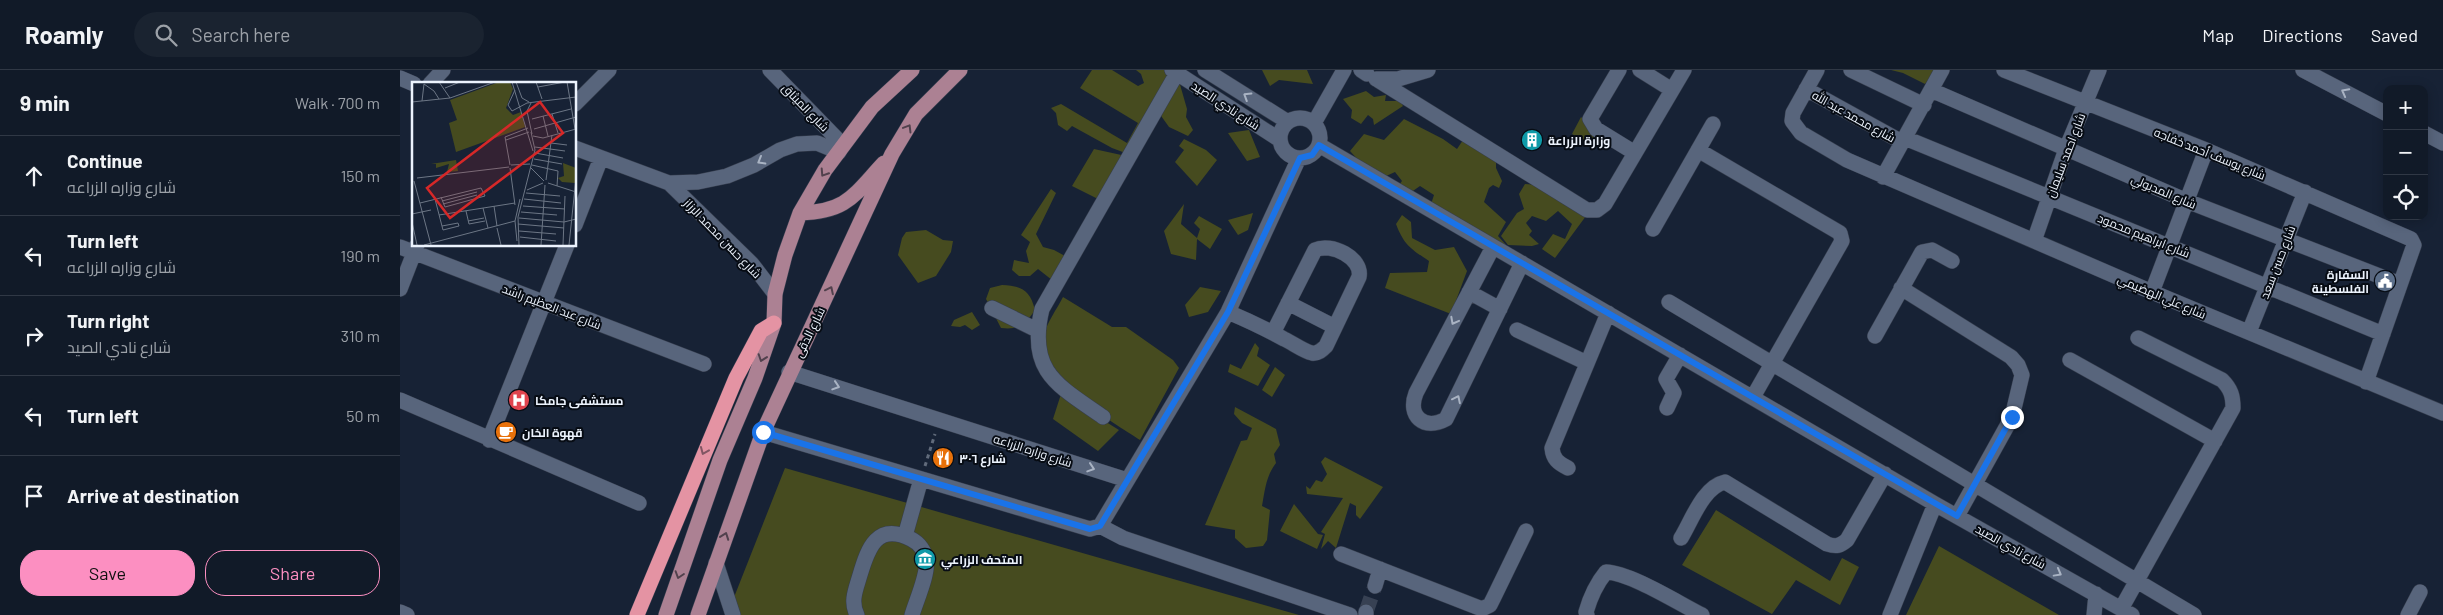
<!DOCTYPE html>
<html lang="en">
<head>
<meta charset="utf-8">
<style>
	body { margin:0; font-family:Barlow,Cairo,sans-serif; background:#1a2330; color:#f1f3f6 }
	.controls { position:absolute; right:15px; top:15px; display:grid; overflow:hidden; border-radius:10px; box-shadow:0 2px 12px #0003 }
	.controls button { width:45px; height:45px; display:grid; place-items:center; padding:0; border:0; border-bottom:1px solid #303845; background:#111a28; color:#f1f3f6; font:25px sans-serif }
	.stop { position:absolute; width:15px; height:15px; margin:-11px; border:4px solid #1a73e8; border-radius:50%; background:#fff }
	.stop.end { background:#1a73e8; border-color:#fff; box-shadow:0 1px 5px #0008 }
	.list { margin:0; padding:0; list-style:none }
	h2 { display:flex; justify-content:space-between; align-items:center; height:65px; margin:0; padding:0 20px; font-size:21px }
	h2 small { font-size:16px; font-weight:400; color:#9ca1a8 }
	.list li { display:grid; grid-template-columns:32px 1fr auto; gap:15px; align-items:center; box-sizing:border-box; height:80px; padding:0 20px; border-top:1px solid #303845 }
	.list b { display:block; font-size:19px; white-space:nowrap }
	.list p { margin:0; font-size:16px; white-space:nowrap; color:#9ca1a8 }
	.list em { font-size:16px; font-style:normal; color:#9ca1a8 }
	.actions { display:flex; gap:10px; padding:15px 20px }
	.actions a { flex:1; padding:11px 0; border:1px solid #fc8fc1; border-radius:20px; text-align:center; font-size:18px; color:#fc8fc1 }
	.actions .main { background:#fc8fc1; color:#111 }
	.icon { flex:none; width:28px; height:28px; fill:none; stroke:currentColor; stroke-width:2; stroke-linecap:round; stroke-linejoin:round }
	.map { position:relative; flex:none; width:2043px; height:545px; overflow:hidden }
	header { display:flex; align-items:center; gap:30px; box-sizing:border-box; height:70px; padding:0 25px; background:#111a28; border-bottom:1px solid #303845 }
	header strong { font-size:24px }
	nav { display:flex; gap:28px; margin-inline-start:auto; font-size:18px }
	.search { width:350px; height:45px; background:#1a2330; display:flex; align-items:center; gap:12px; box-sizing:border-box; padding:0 18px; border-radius:28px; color:#9ca1a8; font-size:19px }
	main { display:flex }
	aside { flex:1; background:#111a28 }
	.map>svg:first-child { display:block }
</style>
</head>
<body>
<header>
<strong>Roamly</strong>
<div class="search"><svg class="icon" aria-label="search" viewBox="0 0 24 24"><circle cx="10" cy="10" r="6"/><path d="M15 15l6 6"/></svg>Search here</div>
<nav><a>Map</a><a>Directions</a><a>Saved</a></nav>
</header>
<main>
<aside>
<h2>9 min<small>Walk · 700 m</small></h2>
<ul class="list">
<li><svg class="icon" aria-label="ahead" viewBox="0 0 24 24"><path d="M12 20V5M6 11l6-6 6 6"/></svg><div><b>Continue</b><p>شارع وزاره الزراعه</p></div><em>150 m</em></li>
<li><svg class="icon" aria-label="left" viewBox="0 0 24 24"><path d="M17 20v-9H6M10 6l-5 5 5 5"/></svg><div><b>Turn left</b><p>شارع وزاره الزراعه</p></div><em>190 m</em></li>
<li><svg class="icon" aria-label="right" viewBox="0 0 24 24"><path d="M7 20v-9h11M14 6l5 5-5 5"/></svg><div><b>Turn right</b><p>شارع نادي الصيد</p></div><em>310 m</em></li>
<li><svg class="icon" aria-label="left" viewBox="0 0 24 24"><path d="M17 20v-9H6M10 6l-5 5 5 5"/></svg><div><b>Turn left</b></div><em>50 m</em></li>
<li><svg class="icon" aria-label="arrive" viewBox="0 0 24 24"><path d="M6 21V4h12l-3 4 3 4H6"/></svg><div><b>Arrive at destination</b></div></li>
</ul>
<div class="actions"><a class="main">Save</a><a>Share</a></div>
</aside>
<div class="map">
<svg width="2043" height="545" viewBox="0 0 2043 545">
	<rect width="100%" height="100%" fill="#172235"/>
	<path fill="#464b1f" d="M692,0H712L738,16L744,13L741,4L736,0H767L772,5L728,84L712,78L672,56L667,61L658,55L656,43L651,38L661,34L727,73L738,53L680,18Z
		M862,0H907L913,14L879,10L870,16Z
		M1491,0H1538L1525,14L1503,3Z
		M779,11L787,39L786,47L793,60L788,66L769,57L759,43Z
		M966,21L974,27L986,25L985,31H1000L1003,36L974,55L973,49L968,45L961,54L951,48L952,40L943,29Z
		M1181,47L1198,64L1191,75L1172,64Z
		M1004,49L1043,69L1057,79L1065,67L1096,89V98L1102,111L1099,118L1093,115L1089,118L1084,132L1106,152L1098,166L1107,176L1031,134L1034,125L1020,116L1010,123L998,116L1002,111L995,102L984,107L961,93L950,81L964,64L984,70Z
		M849,60L860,87L847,91L828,63Z
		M784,69L806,80L817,90L797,116L775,92L784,80L779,76Z
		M694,79L726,86L698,129L672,116Z
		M1125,114L1139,115L1186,146L1155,188L1142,179L1153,164L1165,169L1172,154L1158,141L1146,151L1132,146L1126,153L1132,161L1129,165L1139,174L1132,176L1108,175L1101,166L1117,143L1124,139L1119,124Z
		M651,119L656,123L636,164L643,177L654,180L665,186L652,210L638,199L630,206H619L612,200L614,190L629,193L626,181L630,172L621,165Z
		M784,134L781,154L797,168L800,159L794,153L799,146L822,159L810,179L797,169L796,190L771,184L764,161Z
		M853,143L848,160L838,165L828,150Z
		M1002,145L1011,152L1012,168L1035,180L1054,177L1067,201L1051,244L985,218L990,203L1027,202L1029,191C1011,179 1004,175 996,154Z
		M526,160L543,170L553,171L551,182L536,206L518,213L498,185L502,168L506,162Z
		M602,215C622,216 630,220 635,240C625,255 619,260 601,258L586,229L590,218Z
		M800,217L821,221L808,242L789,247L785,235Z
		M663,227L712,257H726L773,290L779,298L740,370C711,351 634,307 644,265C647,252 657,239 663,227Z
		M572,242L580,255L572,260L565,255L560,257L551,256L554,250Z
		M855,273L859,278L857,286L870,295L858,316L828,302L830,294L841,299Z
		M875,297L885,305L872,327L862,320Z
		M661,324L719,360L698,381L653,349Z
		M835,337L876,359L880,375L874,384L876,393C866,406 865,420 862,436L870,440L867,470L863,476L846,478L835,468V460L805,455L841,371L847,370L852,358L842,353L834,344Z
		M925,387L983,417L960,449L956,445V436L950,433L936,478L928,471L921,479L925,464L921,462L943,428L907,424L906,416L910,419L916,410L922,412L927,404L921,392Z
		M385,398L899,545H327Z
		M894,434L918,464L923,465L917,479L880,461Z
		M1316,440L1430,511L1442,488L1459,497L1440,535L1396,510L1372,544L1282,495Z
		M1539,476L1659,545H1506Z"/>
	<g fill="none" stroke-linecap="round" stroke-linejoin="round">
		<path stroke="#374153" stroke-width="15" stroke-dasharray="15 8" stroke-linecap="butt" d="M966,542L975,516"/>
		<g stroke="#363e4e" stroke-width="16">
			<path id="minor" d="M370,0L443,75
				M772,0L880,70
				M805,0L888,52
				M961,0L967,4
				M1219,0L1190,49L1196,59L1235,83
				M1240,0L1272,20
				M1417,0L1393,43L1392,51L1401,63L1447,90L1752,222L2043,343
				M1451,0L1524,35
				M1604,0L1806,80L2011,169L2014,175L1966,312
				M1903,0L1987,44
				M0,8L14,14
				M976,9L1187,140H1197L1205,134L1284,0
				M976,9H998L1028,0
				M30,14L43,0
				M1406,19L1502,72
				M1531,20L1787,131L2000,214
				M175,34L209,0
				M880 68a20 20 0 1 1 40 0a20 20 0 1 1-40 0Z
				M914,53L944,0
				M2024,63L2043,73
				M1505,68L1983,264
				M919,75L1535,434L1732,545
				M175,78L269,113L298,112L327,106L354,95L380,80L397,74L417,73L439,82
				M1298,80L1440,163L1442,171L1438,178L1353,327
				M1483,107L1542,0
				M269,113L352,194L375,224
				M175,155L201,88
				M1253,159L1313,54
				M1634,171L1666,79L1699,0
				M0,177L304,294
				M1093,177L1016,323C1007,346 1024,361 1046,349L1122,193
				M1501,218L1611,287L1618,295L1622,305L1612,347L1557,446
				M0,219L17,175
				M1069,222L1100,239
				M1752,222L1806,80
				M1269,232L1794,545
				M888,233L935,257
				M592,238L637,260
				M828,242C847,250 866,259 884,269C893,273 903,281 912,283C918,284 922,280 926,276L959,207C963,188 931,172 915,180L873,263
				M1117,260L1187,293
				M1849,262L1905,122
				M1475,266L1522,182L1532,180L1552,191
				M1670,290L1815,371
				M389,302L727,410
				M0,330L239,433
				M1267,338L1274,323L1266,309L1280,285
				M703,347C657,315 627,301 642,239L777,3
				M363,362L690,459L700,456L828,242L899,88
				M89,370L167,175
				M1168,398C1158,393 1153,389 1152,378L1208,243
				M700,456L723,468L950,545
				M505,466L521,409
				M1281,468C1292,450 1303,417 1325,412L1427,474C1436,477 1440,476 1447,470L1485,404
				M941,484L1082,539L1090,535L1094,527L1126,461
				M316,493L333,545
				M975,516L980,499
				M1721,539L1833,338C1833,326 1831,319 1822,310L1738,268
				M0,542L7,545
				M457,545C450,531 456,519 460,505C468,478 477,452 511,469C519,473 525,481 526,490C529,503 516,531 512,545
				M966,545V542
				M1187,545L1186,542C1190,528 1197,513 1206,502C1231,503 1278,533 1302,545
				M1490,545L1535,434
				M1694,545L1696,524
				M2008,545L2020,522"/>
		</g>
		<g stroke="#363e4e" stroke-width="16">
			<path id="major" d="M400,143C447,142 454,125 484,93
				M266,545L320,390L355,308L374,253L375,224L385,185L400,143L425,100L472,37L512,0
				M298,545L363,362L492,84L516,44L560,0"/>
		</g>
		<g stroke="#363e4e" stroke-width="16">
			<path id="highway" d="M237,545L336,308L361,261L374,253"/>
		</g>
		<path stroke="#616b7b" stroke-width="3" stroke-dasharray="4 4" stroke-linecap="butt" d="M525,396L535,364"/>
		<use href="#minor" stroke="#58657c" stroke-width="15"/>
		<use href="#major" stroke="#ac8193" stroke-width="15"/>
		<use href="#highway" stroke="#e493a3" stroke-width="15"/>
	</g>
	<defs><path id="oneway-chevron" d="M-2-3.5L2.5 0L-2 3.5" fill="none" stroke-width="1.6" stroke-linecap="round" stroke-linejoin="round" transform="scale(1.25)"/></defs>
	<g stroke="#a9b3c3">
		<use href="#oneway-chevron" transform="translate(1945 22) rotate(-152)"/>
		<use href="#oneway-chevron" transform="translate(847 26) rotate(-148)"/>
		<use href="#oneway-chevron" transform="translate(361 91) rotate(150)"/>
		<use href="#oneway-chevron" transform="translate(1054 251) rotate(118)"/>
		<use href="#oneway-chevron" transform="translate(436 316) rotate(18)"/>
		<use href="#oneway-chevron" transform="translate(1057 329) rotate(-64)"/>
		<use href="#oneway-chevron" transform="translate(691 398) rotate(18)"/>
		<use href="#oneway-chevron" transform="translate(1658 503) rotate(29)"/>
	</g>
	<g stroke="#51414d">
		<use href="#oneway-chevron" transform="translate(508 58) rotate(-59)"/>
		<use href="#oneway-chevron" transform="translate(424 103) rotate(123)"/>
		<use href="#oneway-chevron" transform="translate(430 220) rotate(-64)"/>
		<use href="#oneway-chevron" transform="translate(362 288) rotate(109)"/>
		<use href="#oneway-chevron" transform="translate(325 466) rotate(-70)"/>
		<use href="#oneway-chevron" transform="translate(279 505) rotate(108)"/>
	</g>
	<use stroke="#815663" href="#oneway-chevron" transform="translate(304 381) rotate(113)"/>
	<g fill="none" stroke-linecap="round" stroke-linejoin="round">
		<path stroke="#1a73e8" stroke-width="6" d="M363,362L690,459L700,456L828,242L900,88L912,85L919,75L1557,446L1612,347"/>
	</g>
	<defs>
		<g id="building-disc" transform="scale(1.125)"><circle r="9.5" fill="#0f9aa8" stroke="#070c14"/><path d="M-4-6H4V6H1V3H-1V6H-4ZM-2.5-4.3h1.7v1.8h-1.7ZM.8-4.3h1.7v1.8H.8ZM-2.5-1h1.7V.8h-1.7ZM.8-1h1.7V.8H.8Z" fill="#fff"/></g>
		<g id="civic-disc" transform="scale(1.125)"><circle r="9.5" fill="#5c6f8a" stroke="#070c14"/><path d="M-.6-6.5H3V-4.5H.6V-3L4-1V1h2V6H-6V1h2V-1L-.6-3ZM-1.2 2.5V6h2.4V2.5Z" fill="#fff"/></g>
		<g id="hospital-disc" transform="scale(1.125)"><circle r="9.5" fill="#e0444e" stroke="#070c14"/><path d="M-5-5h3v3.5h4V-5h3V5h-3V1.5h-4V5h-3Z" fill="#fff"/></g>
		<g id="cafe-disc" transform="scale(1.125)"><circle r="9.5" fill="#e8710a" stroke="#070c14"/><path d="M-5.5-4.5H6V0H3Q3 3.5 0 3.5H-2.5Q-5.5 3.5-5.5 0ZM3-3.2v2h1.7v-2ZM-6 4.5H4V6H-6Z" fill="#fff"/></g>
		<g id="restaurant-disc" transform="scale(1.125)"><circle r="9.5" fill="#e8710a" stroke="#070c14"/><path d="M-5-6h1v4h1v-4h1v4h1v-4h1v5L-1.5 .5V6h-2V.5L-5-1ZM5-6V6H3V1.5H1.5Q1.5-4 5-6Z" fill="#fff"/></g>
		<g id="museum-disc" transform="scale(1.125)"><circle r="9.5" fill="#0f9aa8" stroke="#070c14"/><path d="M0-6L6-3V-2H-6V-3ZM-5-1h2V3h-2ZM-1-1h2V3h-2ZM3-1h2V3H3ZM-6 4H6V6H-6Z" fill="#fff"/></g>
	</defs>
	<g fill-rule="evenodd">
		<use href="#building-disc" x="1132" y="70"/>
		<use href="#civic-disc" x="1985" y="211"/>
		<use href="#hospital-disc" x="119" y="330"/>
		<use href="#cafe-disc" x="106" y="362"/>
		<use href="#restaurant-disc" x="543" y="388"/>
		<use href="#museum-disc" x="525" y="489"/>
	</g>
	<g text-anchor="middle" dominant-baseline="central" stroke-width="4" stroke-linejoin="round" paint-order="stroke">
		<g font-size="12" fill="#ecf3fd" stroke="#070c14">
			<text transform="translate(826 35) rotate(33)">شارع نادي الصيد</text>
			<text transform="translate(406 37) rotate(46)">شارع الميثاق</text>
			<text transform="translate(1454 46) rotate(29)">شارع محمد عبد الله</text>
			<text transform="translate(1810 83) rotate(22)">شارع يوسف أحمد خفاجه</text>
			<text transform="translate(1665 85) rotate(-69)">شارع احمد سليمان</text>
			<text transform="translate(1764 121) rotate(23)">شارع المدبولي</text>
			<text transform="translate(1744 165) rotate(22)">شارع ابراهيم محمود</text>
			<text transform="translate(323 168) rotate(46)">شارع حسن محمد الرزاز</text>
			<text transform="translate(1877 192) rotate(-69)">شارع حسن سعد</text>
			<text transform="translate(1762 226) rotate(23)">شارع علي الهضيمي</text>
			<text transform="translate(152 236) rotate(21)">شارع عبد العظيم راشد</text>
			<text transform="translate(409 262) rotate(-64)">شارع الدقى</text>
			<text transform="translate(633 380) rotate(18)">شارع وزاره الزراعه</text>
			<text transform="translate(1611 476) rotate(29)">شارع نادي الصيد</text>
		</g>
		<g font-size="12" font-weight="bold" fill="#ecf3fd" stroke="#070c14" text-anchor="start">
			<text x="1148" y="70">وزارة الزراعة</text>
			<text x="1969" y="204" text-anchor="end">السفارة<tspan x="1969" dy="14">الفلسطينة</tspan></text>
			<text x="135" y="330">مستشفى جامكا</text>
			<text x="122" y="362">قهوة الخان</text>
			<text x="559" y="388">شارع ٣٠٦</text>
			<text x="541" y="489">المتحف الزراعي</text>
		</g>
	</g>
	<g transform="translate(12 12)">
		<rect width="164" height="164" fill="#172235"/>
		<path d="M87,0H98L101,7L94,26L101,33L109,30L113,45L44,70L37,41L45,38L38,18ZM44,78L46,89L35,90L37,82L24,86V82H19ZM151,81L164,86L163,101L150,100L146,96L152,94Z" fill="#464b1f"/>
		<path fill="none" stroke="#6c7685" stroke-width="1" d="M27,0L38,16M100,0L121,69M104,0L110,16L117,20M124,0L130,17M155,0L163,47M12,2L22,9L27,17M126,5L153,0M33,6L48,0M103,8L96,23L100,29L115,21L164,15M10,19L12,2M0,20L38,16L83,0M119,21L115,29L120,52M140,32L146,51M131,34L136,54M120,37L159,27M122,47L164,35M121,54L131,56L164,47M94,58L117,50M139,61L155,63M123,65L153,69M123,71L151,76M122,77L150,82M98,83L93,55L116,46M99,83L118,82M120,83L146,89M98,86L103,123M119,86L132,99M5,96L97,85M134,98L140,53M2,99L19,163M136,101L164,110M145,104L146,89M115,108L131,101M114,111L148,114M23,117L31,148L47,144M112,117L149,121M30,119L65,110M8,121L69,106L73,114L33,125L29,115M31,122L65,113M82,124L85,144M111,124L153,127M71,126L76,146M54,129L57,142L73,139M109,130L145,133M0,132L19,128M27,133L103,121M107,136L152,140L164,137M56,139L72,136M0,140L5,163M106,142L152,146M30,144L46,141L47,144M85,146L89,163M107,149L144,152M108,155L144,159M105,159L103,139L108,117M12,163L103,139M107,163L106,135L123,68L119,50M129,163L133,103M151,163L153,114M157,163L164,96"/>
		<path fill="#d62828" fill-opacity="0.15" stroke="#d62828" stroke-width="2.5" d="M128,20L151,51L38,136L15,106Z"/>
		<rect width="164" height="164" fill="none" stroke="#ecf3fd" stroke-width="2.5"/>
	</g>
</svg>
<div class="controls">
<button>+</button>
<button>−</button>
<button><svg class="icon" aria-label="locate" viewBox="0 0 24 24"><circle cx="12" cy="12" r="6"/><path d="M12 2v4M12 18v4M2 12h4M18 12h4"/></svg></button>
</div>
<div class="stop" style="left:363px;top:362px"></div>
<div class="stop end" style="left:1612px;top:347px"></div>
</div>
</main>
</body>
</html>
